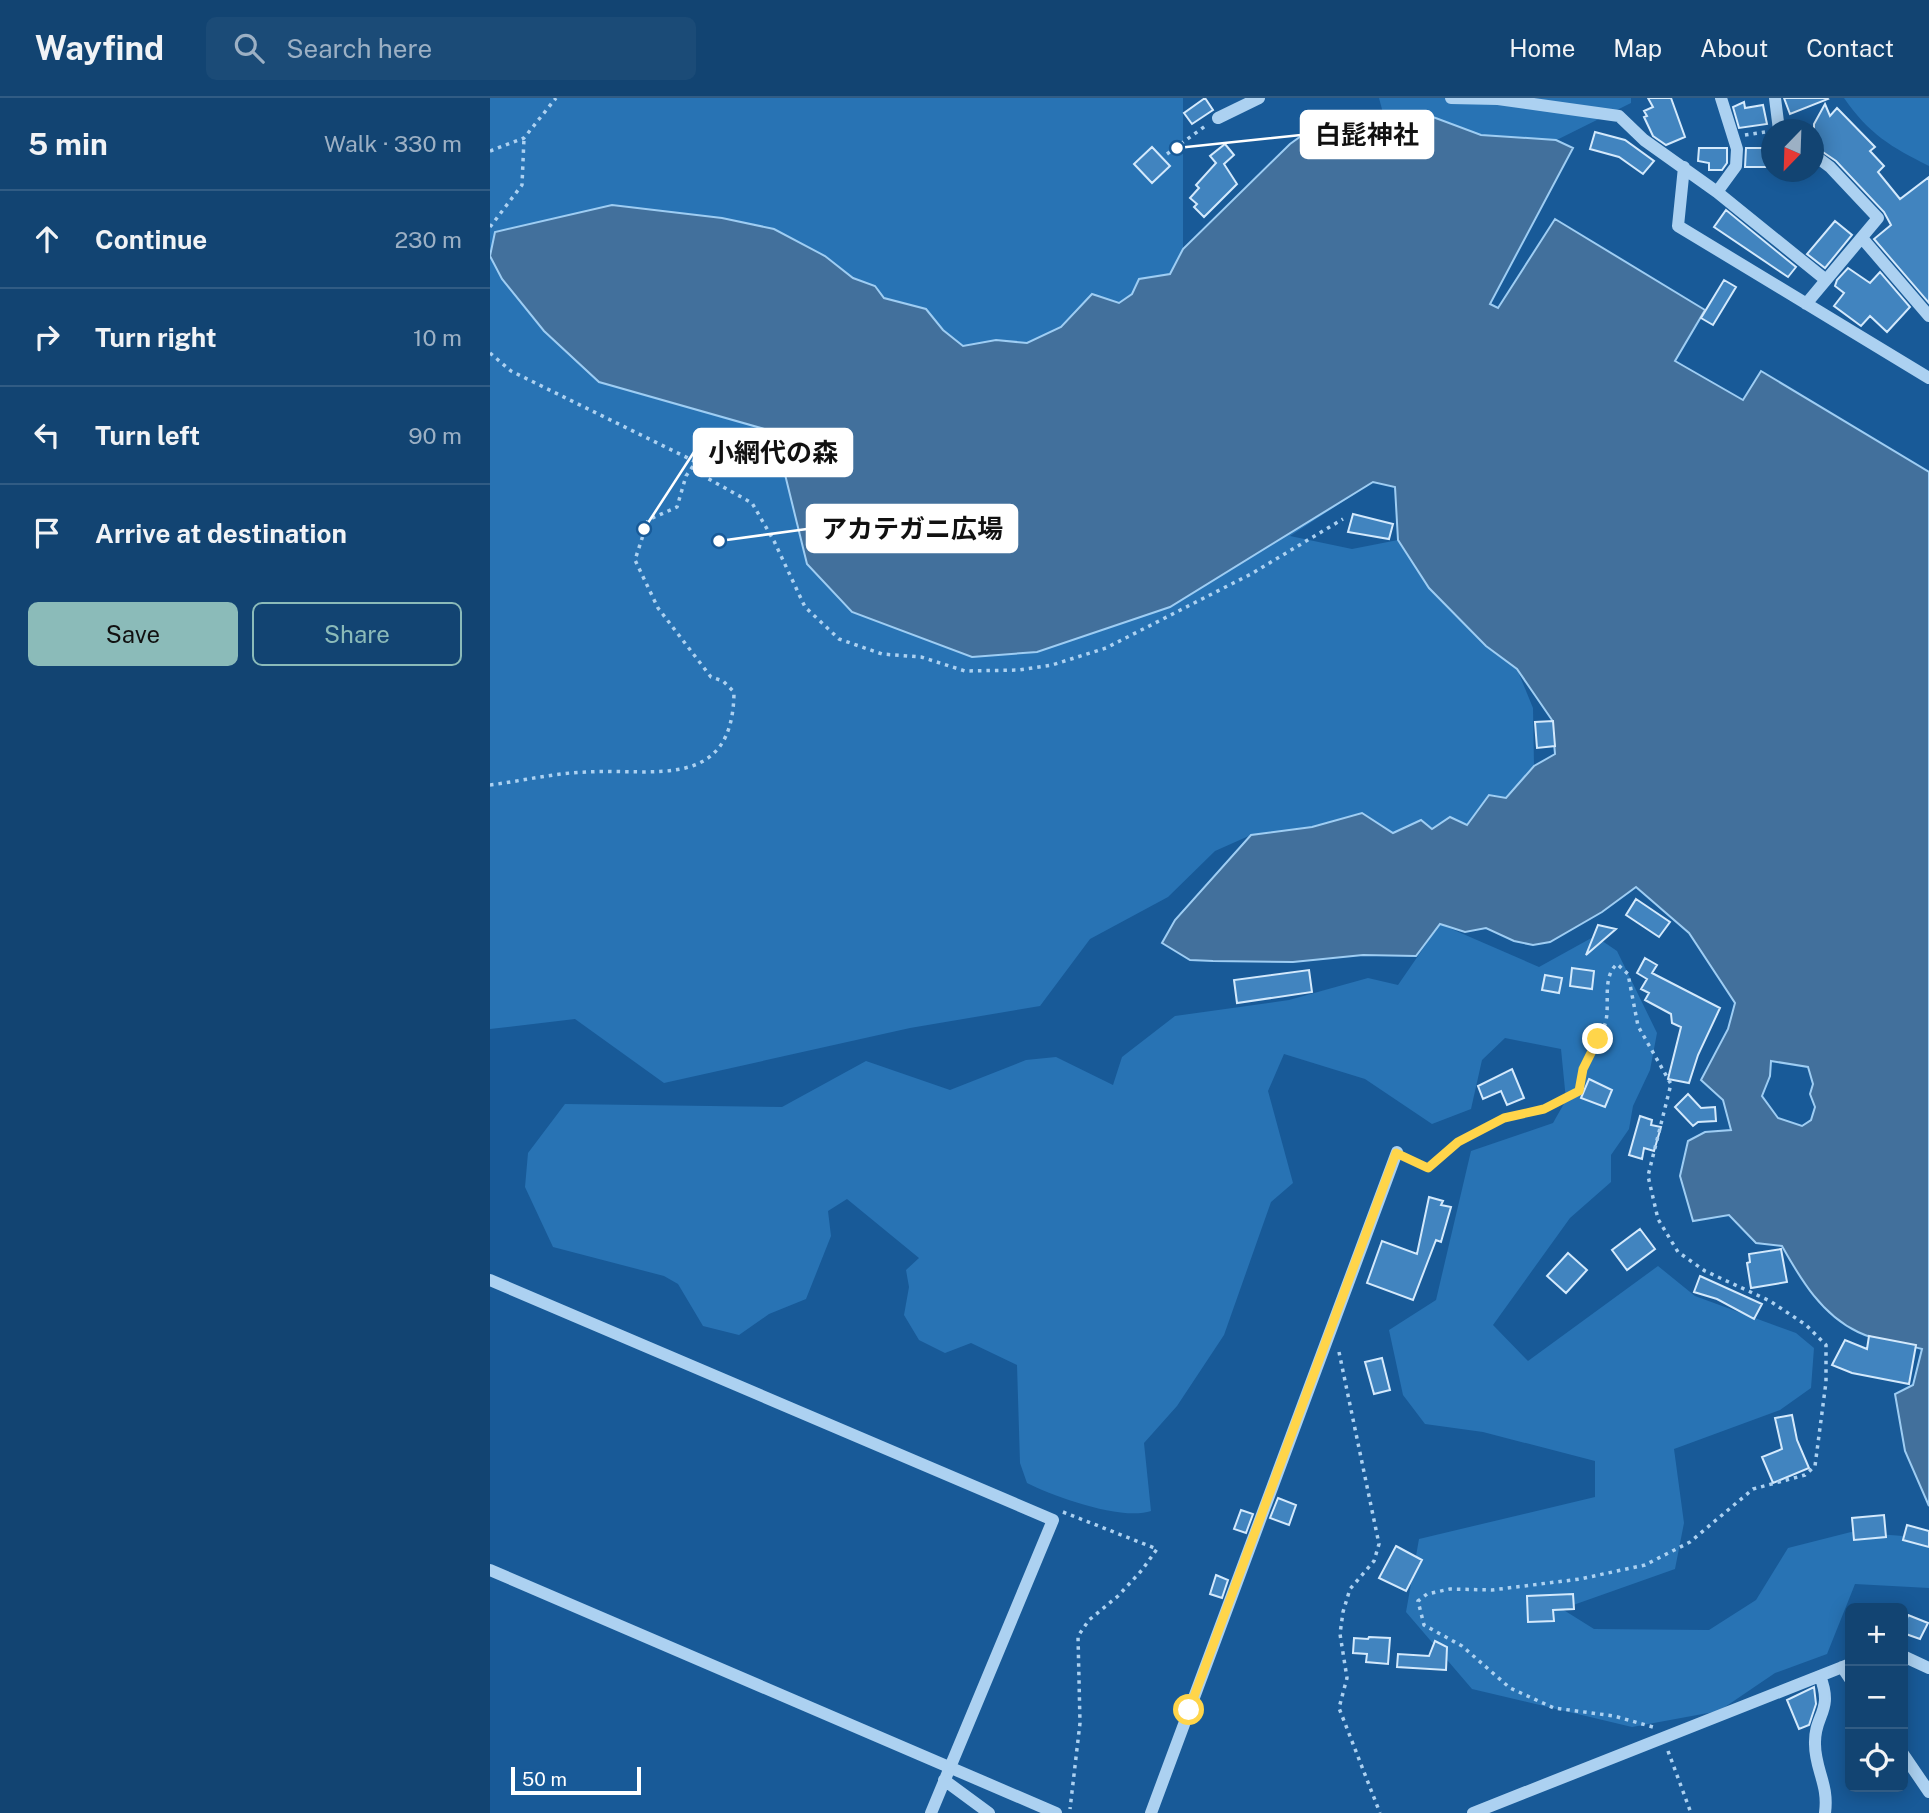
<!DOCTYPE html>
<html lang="en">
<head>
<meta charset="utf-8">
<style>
	body { margin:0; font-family:"Public Sans","Noto Sans JP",sans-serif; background:#1b4b77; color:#f1f3f6 }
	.controls { position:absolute; right:21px; bottom:21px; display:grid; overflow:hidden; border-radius:10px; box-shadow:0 4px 18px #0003 }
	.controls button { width:63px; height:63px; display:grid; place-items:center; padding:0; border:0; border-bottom:2px solid #315c84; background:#124472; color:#f1f3f6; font:35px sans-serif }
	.compass { position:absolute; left:1271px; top:21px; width:63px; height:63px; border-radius:50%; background:#124472; box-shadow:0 4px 18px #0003; rotate:203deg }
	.scale { position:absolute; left:21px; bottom:18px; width:130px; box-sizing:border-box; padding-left:7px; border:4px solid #fff; border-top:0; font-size:19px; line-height:24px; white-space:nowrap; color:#fff; -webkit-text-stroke:5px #185a98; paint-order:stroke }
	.stop { position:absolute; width:21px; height:21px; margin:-16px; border:5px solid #ffd54a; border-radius:50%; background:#fff }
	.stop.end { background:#ffd54a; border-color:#fff; box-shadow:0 2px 7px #0008 }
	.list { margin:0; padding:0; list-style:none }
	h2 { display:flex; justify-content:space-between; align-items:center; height:91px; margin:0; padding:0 28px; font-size:30px }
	h2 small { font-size:23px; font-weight:400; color:#9cb0c4 }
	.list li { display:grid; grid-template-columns:46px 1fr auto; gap:21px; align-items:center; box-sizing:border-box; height:98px; padding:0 28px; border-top:2px solid #315c84 }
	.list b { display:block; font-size:26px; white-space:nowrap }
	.list em { font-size:23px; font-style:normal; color:#9cb0c4 }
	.actions { display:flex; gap:14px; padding:21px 28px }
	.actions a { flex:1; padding:16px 0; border:2px solid #8bbbb9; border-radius:10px; text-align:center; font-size:24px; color:#8bbbb9 }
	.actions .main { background:#8bbbb9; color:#111 }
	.icon { flex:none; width:38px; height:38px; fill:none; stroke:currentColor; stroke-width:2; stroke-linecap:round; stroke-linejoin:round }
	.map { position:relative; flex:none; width:1439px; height:1715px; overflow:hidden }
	header { display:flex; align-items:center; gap:42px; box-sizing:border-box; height:98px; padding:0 35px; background:#124472; border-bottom:2px solid #315c84 }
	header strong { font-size:33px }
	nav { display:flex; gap:38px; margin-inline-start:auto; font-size:24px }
	.search { width:490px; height:63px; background:#1b4b77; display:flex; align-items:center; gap:18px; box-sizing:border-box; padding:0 24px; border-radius:10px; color:#9cb0c4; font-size:26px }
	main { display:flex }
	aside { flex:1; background:#124472 }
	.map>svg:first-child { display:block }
</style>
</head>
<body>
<header>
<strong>Wayfind</strong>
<div class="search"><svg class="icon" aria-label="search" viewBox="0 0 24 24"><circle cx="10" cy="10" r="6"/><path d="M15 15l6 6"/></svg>Search here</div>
<nav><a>Home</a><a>Map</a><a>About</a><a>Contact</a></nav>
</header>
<main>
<aside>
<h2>5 min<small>Walk · 330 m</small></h2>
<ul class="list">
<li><svg class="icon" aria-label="ahead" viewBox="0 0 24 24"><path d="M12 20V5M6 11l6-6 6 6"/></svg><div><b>Continue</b></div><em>230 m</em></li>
<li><svg class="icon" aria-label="right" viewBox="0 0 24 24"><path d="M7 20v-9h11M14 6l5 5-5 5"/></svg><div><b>Turn right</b></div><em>10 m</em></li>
<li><svg class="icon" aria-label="left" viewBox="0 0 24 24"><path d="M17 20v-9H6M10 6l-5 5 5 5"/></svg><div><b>Turn left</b></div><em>90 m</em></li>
<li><svg class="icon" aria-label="arrive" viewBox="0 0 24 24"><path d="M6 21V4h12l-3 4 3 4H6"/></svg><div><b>Arrive at destination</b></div></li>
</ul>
<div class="actions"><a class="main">Save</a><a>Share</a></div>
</aside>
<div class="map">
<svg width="1439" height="1715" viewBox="0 0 1439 1715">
	<rect width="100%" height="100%" fill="#185a98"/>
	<path fill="#2873b4" d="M0,0H693V150L800,46L839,18L893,15L889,0H1141V5L988,81L883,384L800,438L862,451L908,442L939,490L996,548L1027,571L1043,610L1044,668L1016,700L999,697L977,728L942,732L931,722L903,735L872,715L822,729L761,737L725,753L678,799L600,841L550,908L420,930L174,985L85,921L0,931Z
		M1354,0H1439V68C1401,49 1379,36 1354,0Z
		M950,826L1049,869L1105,838L1127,853L1167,935L1160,972L1143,1008L1139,1031L1121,1057V1084L1080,1120L1003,1227L1038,1263L1168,1168L1205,1198L1306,1235L1324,1250L1321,1290L1290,1312L1184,1351L1194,1425L1185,1471L1072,1511L1104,1531L1219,1532L1266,1502L1298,1450L1361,1434L1439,1440V1490L1365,1486L1337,1556L1285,1575L1229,1613L1142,1629L982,1591L916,1514L929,1441L1105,1399V1363L993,1334L935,1326L913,1297L899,1232L946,1202L981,1053L1063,1025L1076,1002L1071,951L1015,940L992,962L981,1011L942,1026L875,981L794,956L778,993L803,1085L781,1104L734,1237L687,1308L654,1345L661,1413C632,1423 565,1399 537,1385L530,1365L527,1267L481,1245L455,1255L429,1242L414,1217L419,1189L416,1172L429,1160L357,1101L338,1113L341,1138L316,1201L279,1216L249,1237L213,1228L188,1186L174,1178L63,1149L35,1089L38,1055L75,1006L292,1009L376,963L460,992L536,962L566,959L623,987L632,959L685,918L799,902L878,880L908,887Z"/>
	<path fill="#42709c" stroke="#9ecdf3" stroke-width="2" fill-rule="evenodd" d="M894,15L943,19L991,37L1066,42L1083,50L1000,206L1008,210L1065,121L1215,212L1185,263L1253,302L1271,273L1439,374V1408L1415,1353L1405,1296L1423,1287L1432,1251C1412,1246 1386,1243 1368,1234C1332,1217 1311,1182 1292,1148L1266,1145L1239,1117L1203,1123L1190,1078L1198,1043L1215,1034L1241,1032L1233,1002L1211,982L1238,931L1245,905L1199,835L1146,789L1112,814L1060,844L1043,847L1024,843L996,830L975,834L950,826L926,858L873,857L803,864L723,863L700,862L672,845L685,822L761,737L822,729L872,715L903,735L931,722L942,731L960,719L977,727L999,697L1016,700L1044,668L1065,656L1062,622L1027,571L996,548L939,490L908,442L905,389L883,384L680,509L547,554L482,559L362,514L317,466L289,352L292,336L109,284L54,233L12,181L0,158L5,134L122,107L232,120L284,131L335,158L363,180L385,188L394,200L436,211L453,232L473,248L506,242L537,245L571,229L602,196L629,205L642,196L649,181L680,176L693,151L800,46L839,18ZM1281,963L1318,969L1323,986L1320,996L1325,1009L1321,1022L1312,1028L1288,1020L1272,998L1280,978Z"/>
	<path fill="#4184bf" stroke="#d3e9fc" stroke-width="2" d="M715,0L723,12L702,26L694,15Z
		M1158,0H1181L1195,39L1176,47L1163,38L1154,19L1157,18L1154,13L1163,9Z
		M1294,0H1337L1338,1L1300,16Z
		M1254,4L1255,10L1273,7L1277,26L1249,30L1243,9Z
		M1335,6L1340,18L1347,10L1385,49L1380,53L1394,68L1388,74L1410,101L1439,79V205L1384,141L1401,127L1394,114L1346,63L1324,48V26Z
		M1105,34L1135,42L1164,63L1153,76L1129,59L1100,51Z
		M735,46L744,57L734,66L747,86L714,119L704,109L707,106L700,100L709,90L706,87L726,65L720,58Z
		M662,49L680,68L662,85L644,66Z
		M1209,50H1237V65L1232,72H1219V65L1208,63Z
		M1256,50H1282V69H1255Z
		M1236,112L1306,169L1298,179L1224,129Z
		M1345,123L1362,137L1335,170L1317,156Z
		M1358,170L1380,185L1390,174L1420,209L1397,234L1380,218L1371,228L1344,208L1354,195L1345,188L1347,182Z
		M1234,182L1246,189L1223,227L1211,220Z
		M863,416L903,426L899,441L858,434Z
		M1063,623L1065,648L1047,650L1045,624Z
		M1146,801L1180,824L1169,839L1136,817Z
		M1108,827L1126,831L1096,857Z
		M1155,860L1167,867L1162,875L1230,910L1208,957L1199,985L1178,981L1191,929L1182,925L1181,916L1155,902L1159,895L1151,891L1157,881L1147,875Z
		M1082,870L1104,873L1102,891L1080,888Z
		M819,872L822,894L747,905L744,882Z
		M1055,877L1072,880L1069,895L1052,892Z
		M1022,971L1034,1000L1017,1007L1011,993L993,1001L988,988Z
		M1099,981L1122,992L1115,1009L1091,1000Z
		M1198,996L1211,1010L1225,1009L1226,1023L1208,1024L1203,1028L1185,1009Z
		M1150,1018L1162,1022L1161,1027L1171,1029L1164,1053L1154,1050L1152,1061L1139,1057Z
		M939,1099L953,1103L951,1107L961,1109L951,1144L946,1142L923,1202L877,1185L892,1143L927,1156Z
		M1150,1131L1165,1151L1137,1172L1122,1152Z
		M1291,1151L1297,1184L1261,1190L1257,1165L1260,1164L1259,1156Z
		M1078,1155L1097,1172L1076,1195L1057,1178Z
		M1210,1178L1272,1206L1264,1221L1227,1201L1204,1194Z
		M1379,1238L1426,1247L1419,1286L1362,1275L1342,1267L1355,1242L1377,1251Z
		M892,1260L900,1292L884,1296L875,1264Z
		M1302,1317L1307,1342L1319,1370L1283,1385L1272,1359L1292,1351L1285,1320Z
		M788,1400L806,1407L799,1427L780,1420Z
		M751,1412L763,1416L756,1435L744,1431Z
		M1394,1417L1396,1439L1364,1442L1362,1420Z
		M1417,1427L1439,1433V1449L1413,1442Z
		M906,1448L932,1462L916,1493L889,1480Z
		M726,1477L738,1482L732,1500L720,1496Z
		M1083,1496L1084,1511L1063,1512L1064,1523L1038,1524L1037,1498Z
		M1418,1517L1438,1525L1430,1541L1413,1535Z
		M879,1539L900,1540L898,1566L876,1564L877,1556L863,1555L864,1540L878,1541Z
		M945,1543L957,1549L956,1572L907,1569L908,1556L939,1558Z
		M1324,1589L1326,1606L1319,1627L1309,1631L1297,1602Z"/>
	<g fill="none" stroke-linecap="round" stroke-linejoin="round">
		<path stroke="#acd1f1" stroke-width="3.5" stroke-dasharray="3.5 5" stroke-linecap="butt" d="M1255,37L1275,34
			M0,53L34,40L66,0
			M677,56L718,26
			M0,129L32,87L34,40
			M0,255L21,273L206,364L217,380L262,405L284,443L315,509L349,541L392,556L431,559L475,573L529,572L562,567L616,550L761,476L853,421
			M0,687C32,683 64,675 96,674C164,670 243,694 244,594L233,583L221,579L168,510L145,462L158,422L187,409L196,378L206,364
			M918,1060L938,1070L968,1044L1014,1020L1054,1011L1089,993C1094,966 1107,950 1115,926C1121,908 1111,880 1127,866L1138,876L1148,928L1181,986L1158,1078L1168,1121L1188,1154L1215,1173L1280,1203L1316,1227L1336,1247V1284L1325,1368L1315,1377L1263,1391L1200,1444L1155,1467L1090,1481L1002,1492L960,1491L937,1496L928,1503L934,1527L972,1548L1020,1590L1064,1610L1124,1618L1163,1629
			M849,1254L889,1446L884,1463L860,1491L853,1514L850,1536L857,1580L849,1610L890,1715
			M573,1414L667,1451L652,1472L628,1498L599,1522L588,1538L590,1625L580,1711
			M1178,1653L1201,1715"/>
		<path stroke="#acd1f1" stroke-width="12" d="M961,0L1008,1L1129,18L1154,42L1227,94L1246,68L1247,51L1231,0
			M1285,0L1289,32
			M728,20L769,0
			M1194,69L1188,128L1439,280
			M1227,94L1336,182
			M1372,140L1439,218
			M1316,206L1388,120L1340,69L1324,57
			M0,1182L563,1422L441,1715
			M0,1472L566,1715
			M1413,1558L1439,1570
			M1352,1569L1360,1581
			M1330,1578C1344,1614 1324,1616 1325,1646C1325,1672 1339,1686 1335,1715
			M1413,1656L1439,1694
			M454,1682L499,1715
			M661,1715L907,1054
			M983,1715L1360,1566"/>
	</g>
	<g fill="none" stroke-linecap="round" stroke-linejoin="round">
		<path stroke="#ffd54a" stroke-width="9" d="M699,1612L906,1055L938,1070L968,1044L1014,1020L1054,1011L1089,993L1093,971L1108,941"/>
	</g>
	<path fill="none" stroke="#fff" stroke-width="2.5" d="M687 50L811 37M154 431L204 354M229 443L317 431"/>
	<g fill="#fff" stroke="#185a98" stroke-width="2.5">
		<circle cx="687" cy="50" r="7"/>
		<circle cx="154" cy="431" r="7"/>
		<circle cx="229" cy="443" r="7"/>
	</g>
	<g fill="#fff" stroke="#fff" stroke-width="2.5">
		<rect x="811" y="13" width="132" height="47" rx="7"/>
		<rect x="204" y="331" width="158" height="47" rx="7"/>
		<rect x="317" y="407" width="210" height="47" rx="7"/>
	</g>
	<g font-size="26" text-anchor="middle" font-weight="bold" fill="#111">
		<text x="877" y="46">白髭神社</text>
		<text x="283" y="364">小網代の森</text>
		<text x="422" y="440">アカテガニ広場</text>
	</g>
</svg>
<div class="controls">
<button>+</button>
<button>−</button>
<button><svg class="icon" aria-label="locate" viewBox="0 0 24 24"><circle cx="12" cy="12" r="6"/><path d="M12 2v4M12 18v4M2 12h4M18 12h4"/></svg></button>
</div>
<svg class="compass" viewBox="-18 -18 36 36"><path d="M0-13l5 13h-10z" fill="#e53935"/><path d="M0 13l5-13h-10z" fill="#9cb0c4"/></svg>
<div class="scale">50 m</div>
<div class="stop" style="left:699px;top:1612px"></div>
<div class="stop end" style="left:1108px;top:941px"></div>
</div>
</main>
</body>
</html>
